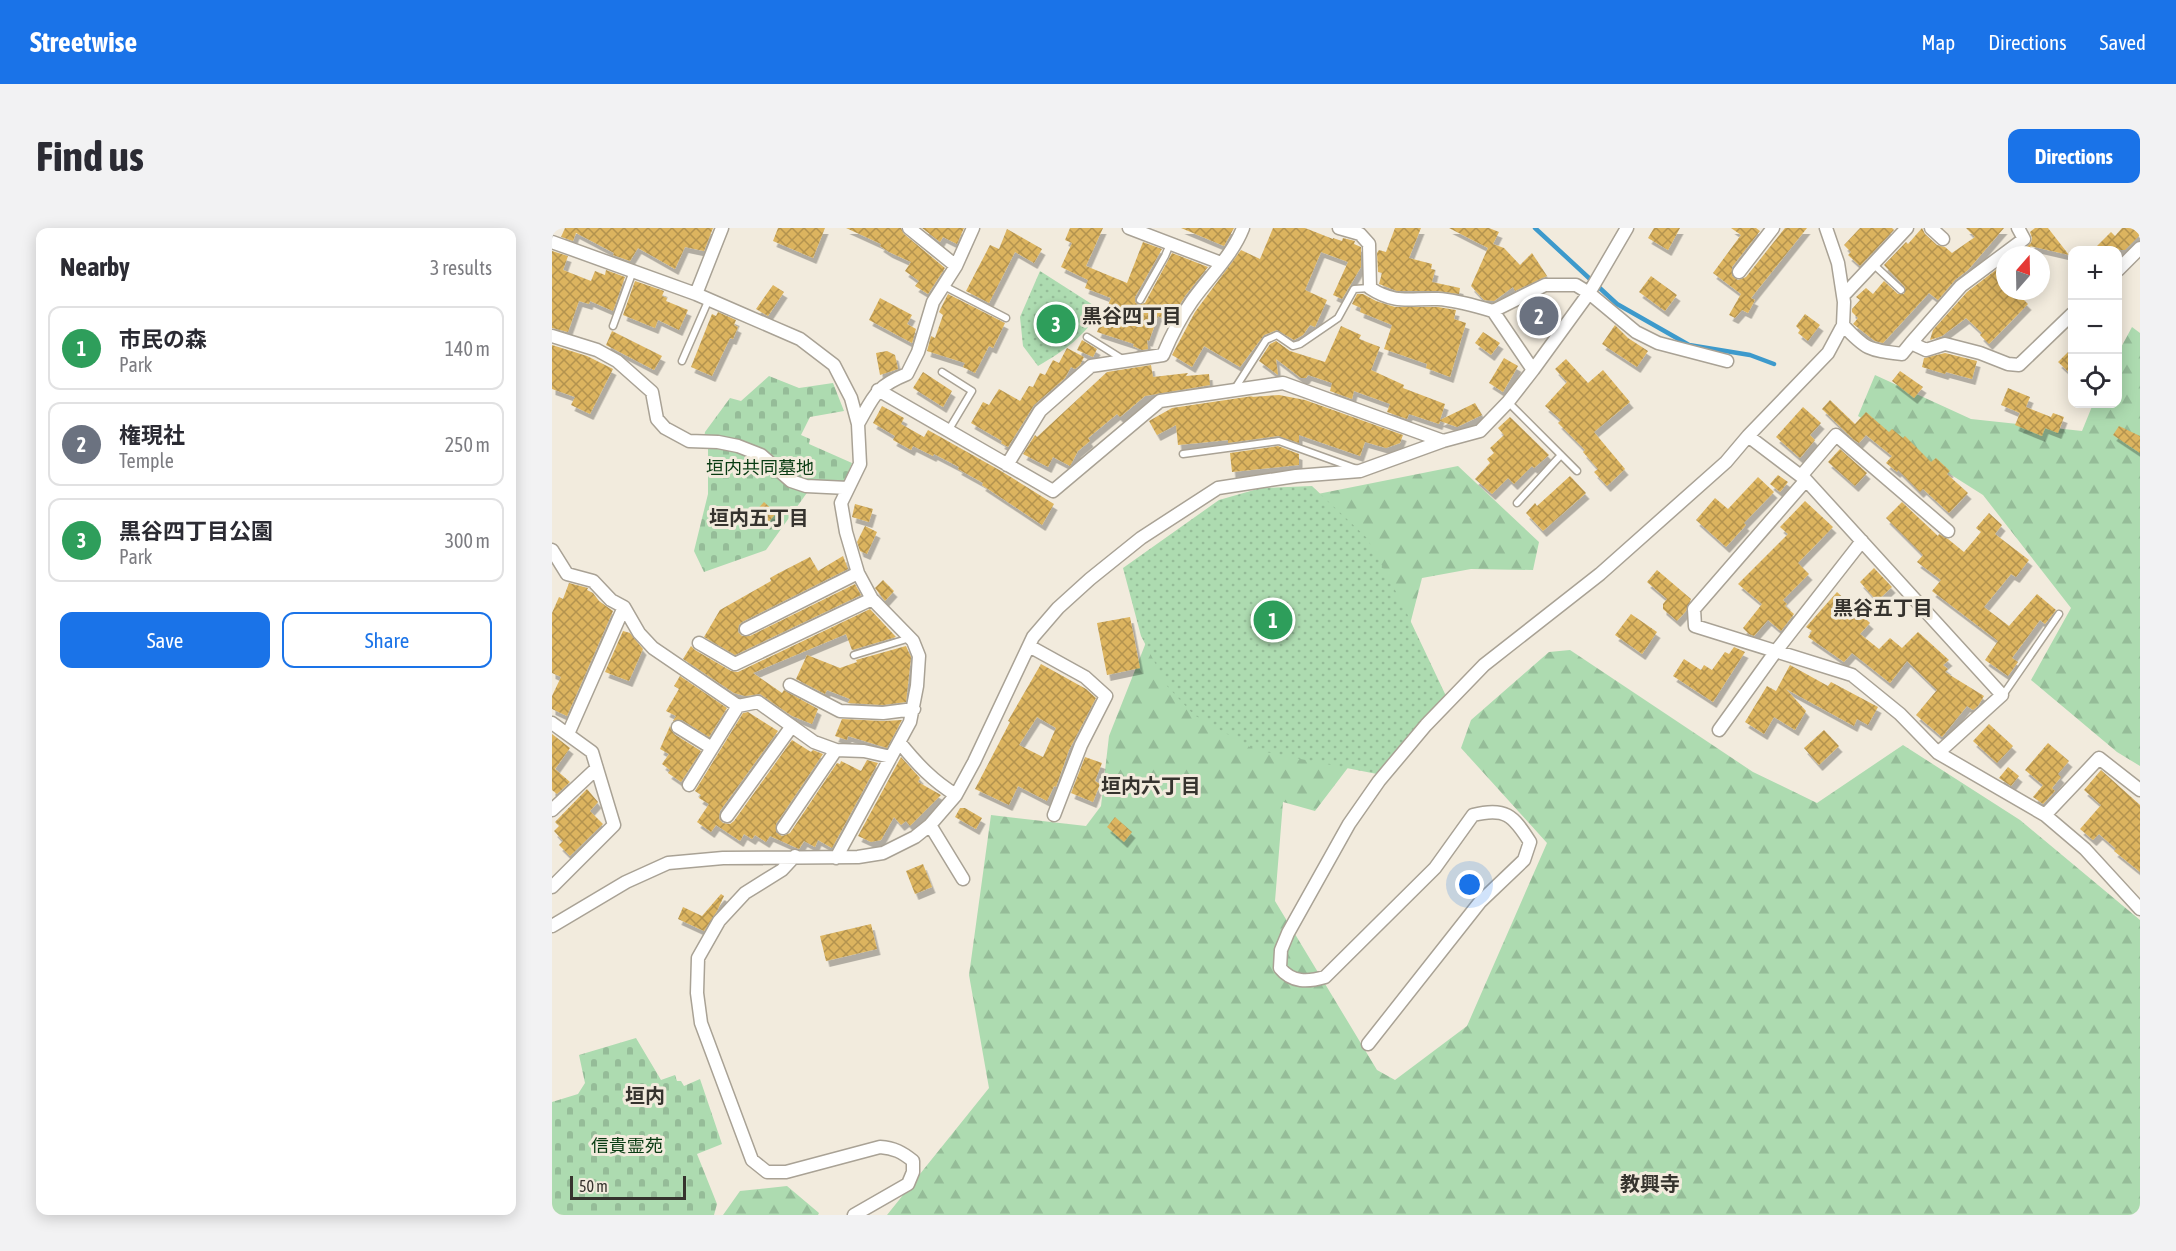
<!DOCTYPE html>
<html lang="en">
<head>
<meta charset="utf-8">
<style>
	body { margin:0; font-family:"Asap Condensed","Noto Sans JP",sans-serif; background:#f2f2f3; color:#2b2b33 }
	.controls { position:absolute; right:18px; top:18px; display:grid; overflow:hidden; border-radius:12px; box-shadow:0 3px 15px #0003 }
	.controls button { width:54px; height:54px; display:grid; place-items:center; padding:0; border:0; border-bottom:2px solid #e1e1e2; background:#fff; color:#2b2b33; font:30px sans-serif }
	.compass { position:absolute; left:1444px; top:18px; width:54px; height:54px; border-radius:50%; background:#fff; box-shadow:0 3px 15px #0003; rotate:20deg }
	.scale { position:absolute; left:18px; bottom:15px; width:116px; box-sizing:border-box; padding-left:6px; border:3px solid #36332e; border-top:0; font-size:16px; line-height:21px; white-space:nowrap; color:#36332e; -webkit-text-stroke:4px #f2ebdd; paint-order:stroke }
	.you { position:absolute; left:918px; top:657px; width:21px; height:21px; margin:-15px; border:4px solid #fff; border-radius:50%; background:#1a73e8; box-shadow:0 0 0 9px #1a73e833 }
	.badge { display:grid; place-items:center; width:39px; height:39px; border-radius:50%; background:#1a73e8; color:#fff; font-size:20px; font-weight:700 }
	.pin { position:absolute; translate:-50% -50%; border:3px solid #fff; box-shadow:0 2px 6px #0006 }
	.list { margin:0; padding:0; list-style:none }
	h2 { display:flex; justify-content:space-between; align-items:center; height:78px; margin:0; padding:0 24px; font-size:26px }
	h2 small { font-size:20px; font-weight:400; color:#7c7c81 }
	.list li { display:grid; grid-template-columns:39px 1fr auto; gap:18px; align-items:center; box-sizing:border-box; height:84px; margin:0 12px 12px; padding:0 12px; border:2px solid #e1e1e2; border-radius:12px }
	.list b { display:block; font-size:22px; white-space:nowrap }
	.list p { margin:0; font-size:20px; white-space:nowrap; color:#7c7c81 }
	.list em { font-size:20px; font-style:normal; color:#7c7c81 }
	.actions { display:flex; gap:12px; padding:18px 24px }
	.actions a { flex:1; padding:14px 0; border:2px solid #1a73e8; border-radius:12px; text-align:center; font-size:21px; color:#1a73e8 }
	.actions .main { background:#1a73e8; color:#fff }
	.icon { flex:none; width:33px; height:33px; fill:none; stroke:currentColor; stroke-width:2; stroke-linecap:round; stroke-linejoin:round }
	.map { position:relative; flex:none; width:1588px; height:987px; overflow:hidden; border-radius:12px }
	header { display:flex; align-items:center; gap:36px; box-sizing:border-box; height:84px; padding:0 30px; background:#1a73e8; color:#fff }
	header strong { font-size:28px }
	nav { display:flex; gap:33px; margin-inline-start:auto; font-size:21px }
	.intro { display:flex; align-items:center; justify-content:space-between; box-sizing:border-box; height:144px; padding:0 36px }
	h1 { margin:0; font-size:42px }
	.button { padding:15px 27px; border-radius:12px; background:#1a73e8; color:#fff; font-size:21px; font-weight:700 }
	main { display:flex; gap:36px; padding:0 36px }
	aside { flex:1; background:#fff; border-radius:12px; box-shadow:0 3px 15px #0003 }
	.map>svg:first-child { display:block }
</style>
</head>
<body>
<header>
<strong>Streetwise</strong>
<nav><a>Map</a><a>Directions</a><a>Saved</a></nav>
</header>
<div class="intro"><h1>Find us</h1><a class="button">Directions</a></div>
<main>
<aside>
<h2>Nearby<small>3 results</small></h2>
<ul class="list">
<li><span class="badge" style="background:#2e9e5b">1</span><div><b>市民の森</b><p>Park</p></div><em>140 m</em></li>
<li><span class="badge" style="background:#6b7280">2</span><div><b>権現社</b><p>Temple</p></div><em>250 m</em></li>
<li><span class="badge" style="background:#2e9e5b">3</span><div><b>黒谷四丁目公園</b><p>Park</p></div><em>300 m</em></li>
</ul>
<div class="actions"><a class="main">Save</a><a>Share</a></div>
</aside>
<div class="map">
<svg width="1588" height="987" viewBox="0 0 1588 987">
	<defs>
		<pattern id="forest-firs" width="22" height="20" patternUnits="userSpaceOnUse" patternTransform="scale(1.5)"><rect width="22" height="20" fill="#addbb0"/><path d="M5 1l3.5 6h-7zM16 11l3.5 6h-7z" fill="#95bc98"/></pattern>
		<pattern id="cemetery-stones" width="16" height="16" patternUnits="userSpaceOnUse" patternTransform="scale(1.5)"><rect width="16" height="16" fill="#addbb0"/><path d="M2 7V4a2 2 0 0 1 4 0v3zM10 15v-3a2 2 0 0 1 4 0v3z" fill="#95bc98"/></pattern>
		<pattern id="park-dots" width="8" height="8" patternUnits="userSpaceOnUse" patternTransform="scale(1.5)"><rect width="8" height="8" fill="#addbb0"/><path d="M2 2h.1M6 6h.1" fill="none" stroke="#95bc98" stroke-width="1.8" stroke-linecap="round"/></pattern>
		<pattern id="building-cross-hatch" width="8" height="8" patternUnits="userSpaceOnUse" patternTransform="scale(1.5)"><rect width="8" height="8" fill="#dcb45f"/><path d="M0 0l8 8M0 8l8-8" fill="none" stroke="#b3934f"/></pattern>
		<filter id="shadow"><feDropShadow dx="3.5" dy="6" stdDeviation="0" flood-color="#0004"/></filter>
	</defs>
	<rect width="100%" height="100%" fill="#f2ebdd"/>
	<path fill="url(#forest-firs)" d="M1580,99L1588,105V538L1565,524L1479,452L1519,380L1431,267L1306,188L1323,147L1419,191L1530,203L1541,176H1566V125Z
		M906,238L987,314L981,342L919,341L870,350L847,439L843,478L763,583L731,574L723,673L825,842L843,852L915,798L995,615L909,520L919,492L997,424L1018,422L1201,544L1265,575L1351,517L1468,592L1588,692V987H335L437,860L417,747L439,587L534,598L549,578L557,508L610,374L715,276Z
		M235,958L267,985L266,987H171L188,963Z"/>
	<path fill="url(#cemetery-stones)" d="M217,148L247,160L281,155L292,183L258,189L249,207L258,211L257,216L300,235L292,255H262L214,322L152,344L142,323L156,266V220L151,218L153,204L178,170L189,173Z
		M84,810L109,852L123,847L125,853H129L132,858L148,851L170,916L145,926L165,976L162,987H0V874L26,866L33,855L27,827Z"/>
	<path fill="url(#park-dots)" d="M488,43L549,82C531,109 514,122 486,138L471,118L468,89Z
		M760,258L815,310L850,375L894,468L825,546L703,522L642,487L615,458L589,408L571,340L667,272L709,260Z"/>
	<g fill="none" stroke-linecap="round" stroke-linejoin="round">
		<path stroke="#3d9acc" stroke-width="4.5" d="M983,0L1065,76L1137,117L1198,127L1222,136"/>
	</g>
	<path fill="url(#building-cross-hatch)" fill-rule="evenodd" filter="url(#shadow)" d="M13,0H161L152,23L133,19L123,41L86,20L78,33L61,27L62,25L24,5L21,13L9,9Z
		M226,0H273L261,30L221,13Z
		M294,0H349L352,6L393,40L376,66L363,58L367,53L353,43L359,34L337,24L328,18L329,16Z
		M370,0H412L405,16L391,9L388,14Z
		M518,0H551L534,38L575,55L591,14L610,21L583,69V74L586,77L593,75L620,25L656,39L633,68L617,94L606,88L597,113L595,112L596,121L590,122L581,118L582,116L545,104L559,70L533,60L536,52L509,39L520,15L513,12Z
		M629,0H682L672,18Z
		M721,0H753L781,11V10L790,13L791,10L803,13L802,16L809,19V39L790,71L781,67L796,34L769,24L753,62L775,72L763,99L758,97L751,107L742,112L725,102L712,107L688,139L652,118L640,139L620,127L643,84L689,22L708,31Z
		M843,0H869L857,30L880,36L879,41L883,42L880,54L908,60L907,66L886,63H845L827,56L830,45L826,44L825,25L827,22L834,24Z
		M897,0H937L947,4L941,16L952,20L968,37L980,25L995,48L963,63L961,59L942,73L932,72L919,58L936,20Z
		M1102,0H1128L1116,22L1096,10Z
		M1179,0H1204L1208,3L1180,39V48L1186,52L1194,49L1233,0H1255L1199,70L1203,72L1196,85L1190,82L1183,90L1177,87L1189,66L1161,45L1189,7Z
		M1308,0H1340L1342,2L1308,38L1296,27L1299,24L1292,17Z
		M1370,0L1373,6L1385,17L1393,19L1400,25L1423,9L1414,0H1452L1416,42L1403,52L1386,72L1377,65L1331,115L1323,113L1301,96L1306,90L1300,84V81L1308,72L1304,69L1314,60L1321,66L1332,53L1346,66H1352L1353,59L1332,37L1354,14L1356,16Z
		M1483,0H1496L1517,27L1478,18L1485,27H1464L1479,15L1480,10L1478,4Z
		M1570,0H1580L1588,7L1573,22H1541L1559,4L1563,8Z
		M455,1L490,21L482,35L463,24L437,75L414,63L438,17L447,21Z
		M0,23L16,28L11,42L39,53L43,43L53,47L54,42L73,49L61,83L38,73L37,76L27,73L16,104L0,100Z
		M1453,35V63H1463L1476,76L1437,116L1428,107L1430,105L1414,90L1390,108L1378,112L1381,102L1415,64Z
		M1099,48L1125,67L1113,83L1087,64Z
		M83,53L112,63L110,68L115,70L114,73L136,82L127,102L106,92L103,100L71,87Z
		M221,57L232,64L216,88L204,81Z
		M396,66L453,95L441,120L437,118L423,145L411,139L413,135L375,123L379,108L383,110L391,87L387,84Z
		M805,66H811L824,73L843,79H886L904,82L902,91L914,95L898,149L874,140L875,136L832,121L840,97L808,84L809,80L800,76Z
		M328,70L360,87L355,96L364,101L360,115L317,92Z
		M166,84L184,92L182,97L186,99L181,111L178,110L160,148L139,139L160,86L164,88Z
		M1253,86L1268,97L1256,113L1246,105L1248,102L1244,98Z
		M1063,97L1076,110L1096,123L1085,139L1050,116Z
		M789,98L809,107L807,111L828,119L819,142L852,157L851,160L893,176L888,192L923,175L930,187L905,199L888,193L887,196L857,186L855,191L835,184L838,176L802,163L800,171L778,163L780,155L756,147L754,150H749L724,131L726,147L707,133L718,116L724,113L738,123L773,134Z
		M60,103L110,128L102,142L54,117Z
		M931,104L948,115L939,127L923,115Z
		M530,112L545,121L541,129L525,122Z
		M0,117L35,128L61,141L38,186L19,177L23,169L0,161Z
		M1521,119V148L1506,134Z
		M515,120L532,129L528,137L523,141L519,139L513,150L482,177L456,219L449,215L450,213L419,195L431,174L437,177L447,161L468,173L477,158L481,159L488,145L493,147L501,132L507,135Z
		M335,123L343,127L346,141L328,147L324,125Z
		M1393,125L1425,133L1420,151L1394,144L1393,146L1370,139L1372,130Z
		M952,130L966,138L951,164L937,155Z
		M1014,131L1036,155L1051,142L1078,174L1042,204L1073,241L1055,258L1042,244L1046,241L1031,224L1033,222L1006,195L1009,192L993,178L1015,154L1003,141Z
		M599,137L601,149L636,145L634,148L657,146L658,157L593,168L568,189L565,186L536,210L538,213L526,223L518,238L501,229L496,239L471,226L483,207L485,209L555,144Z
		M1348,143L1371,159L1362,170L1340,153Z
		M371,144L400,163L391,179L361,160Z
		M1456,160L1478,169L1474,179L1499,189L1501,185L1512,189L1506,205L1493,200L1490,208L1463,197L1468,185L1449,177Z
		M727,167L753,172L851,207L848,215L834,220L813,214L808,228L747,207V215L726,208L676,215V212L626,217L624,197L605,207L597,193L620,180L701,168L699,169Z
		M1278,172L1303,196L1314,184L1337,204L1340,201L1351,210L1353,208L1379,234L1384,230L1398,243L1395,246L1416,265L1397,285L1371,261L1368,264L1346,242L1345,244L1334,235L1340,228L1314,207L1307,215L1302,212L1270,181Z
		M330,178L352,190L349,196L372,209L376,202L449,243L502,276L490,297L430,257L431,255L406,241L407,239L382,226L381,228L361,218L359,222L341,212L343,208L321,195Z
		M1251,179L1269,195L1258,207L1263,212L1248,230L1224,209Z
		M958,189L997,227L982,240L980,238L962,256L956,250L940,266L923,251L938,235L935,231L942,225L938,220L952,207L946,200Z
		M1567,198L1588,208V225L1561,207Z
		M726,218L747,226V237L680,244L678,225Z
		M1288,221L1315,245L1303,258L1276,234Z
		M1226,247L1236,254L1228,264L1218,256Z
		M1018,248L1034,265L991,303L974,285L983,275L985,278Z
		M1206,249L1222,264L1192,295L1194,297L1174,319L1144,292L1163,270L1176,281Z
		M1253,273L1281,299L1246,335L1257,346L1231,372L1235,376L1233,378L1242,386L1229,403L1216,392L1202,408L1197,406L1191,400L1210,376L1186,356L1236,306L1228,299Z
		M212,274L224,285L215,296L202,285Z
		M1350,274L1386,308L1387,306L1396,311L1412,324L1429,304L1424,300L1437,285L1450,297L1443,306L1477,332L1464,349L1459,346L1432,379L1457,398L1485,366L1504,382L1493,396L1488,392L1460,430L1466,434L1456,448L1433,432L1446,413L1380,363L1389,352L1365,334L1371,327L1334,290Z
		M303,276L321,281L317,294L300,289Z
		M313,298L325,304L315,326L308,323L305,314Z
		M291,328L296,341L190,394L187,397L186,404L190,408H198L303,356L309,367L183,427L152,409L168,382L219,353L218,350L225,346L258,329L266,343Z
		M1322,340L1340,359L1325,373L1308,354Z
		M1105,342L1139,371L1134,383L1125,393L1111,381V376L1115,371L1095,354Z
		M331,352L342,363L333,373L323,360Z
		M17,355L36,360L35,362L41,365L47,373L61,383L15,488L0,481V468L9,449L0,445V385L7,369L11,371Z
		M1285,364L1318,395L1308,406L1327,421L1338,410L1350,420L1366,404L1397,432L1391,437L1396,441L1393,444L1432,468L1426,478L1421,482L1415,478L1390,509L1364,487L1385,462L1355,433L1338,455L1300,425L1292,434L1256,409L1260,403L1254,399Z
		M318,381L344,409L300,422L294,406L201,445L230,465L232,462L266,481L260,496L240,488L208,466L193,468L182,465L131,431L139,418L143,422L179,443L186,444Z
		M1079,386L1105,404L1090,426L1063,407Z
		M578,389L588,440L555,447L545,395Z
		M71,403L78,405L91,421L77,453L53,444Z
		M354,418L359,429L354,474L331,477L296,475L298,471L275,462L273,466L244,451L255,427L288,440L305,434L304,432Z
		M1182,419L1193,424L1161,474L1121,448L1132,431L1149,442L1152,437L1160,442L1173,424L1177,426Z
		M489,436L534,461L544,470L517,522L504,559L502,558L495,573L466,558L457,577L423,561L458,494L456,493ZM485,489L504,500L491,529L467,517Z
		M1238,437L1276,458L1279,454L1326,479L1316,497L1305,491L1302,498L1234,461L1254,483L1243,502L1222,489L1212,506L1193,494L1215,458L1224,463Z
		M128,448L175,480L157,509L130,492L121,493L124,488L114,483L127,461L122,458Z
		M196,484L226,503L168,583L167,591L171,595L178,596L182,593L240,512L259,524L261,522L271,526L224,596V604L230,608L238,605L285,535L288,536L289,533L309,543L315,532L326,535L280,620L266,612L263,619L252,613L247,621L218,608L214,614L203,607L200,611L192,606L188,613L164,597L159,604L145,594L157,576L147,570L149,567L143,563L191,485Z
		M290,491L331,493L350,492L335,520L296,508L295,512L283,508Z
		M1437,496L1461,518L1445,535L1421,513Z
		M118,498L122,506L149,523L129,554L116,545L118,542L110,536L117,526L108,521Z
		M1272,502L1287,518L1267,537L1252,520Z
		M0,506L18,520L3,541L18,554L5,566L0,562Z
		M1496,515L1517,533L1506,546L1509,549L1500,560L1503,563L1491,576L1481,569L1491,557L1473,542Z
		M349,529L368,550L366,554L389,567L358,598L354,593L349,597L342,589L329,612L319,614L306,608Z
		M533,529L550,535L543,553L548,556L541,574L519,565Z
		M1456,539L1467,548L1459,558L1447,550Z
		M1549,542L1588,577V644L1562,623L1564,621L1547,606L1541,612L1528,601L1549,577L1532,562Z
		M35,561L46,574L38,583L51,596L18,628L7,617L11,613L2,603L7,598L3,594Z
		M408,580H413L430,590L424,601L403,589Z
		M563,589L580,604L572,614L555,599Z
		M371,636L380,659L363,666L354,643Z
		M169,666L172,668L165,683L152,703L126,691L131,679L150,688Z
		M319,696L325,721L274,733L268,708Z"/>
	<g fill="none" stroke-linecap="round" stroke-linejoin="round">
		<g stroke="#a9a295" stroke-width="9">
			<path id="service" d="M1321,36L1349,62
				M392,58L454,90
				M588,72L613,28L618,16
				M61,98L81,43
				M535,109L572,132
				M130,133L157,71
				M390,144L420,163L396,203
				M682,162L714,112L725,107L741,118L748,116L786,90L802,61L818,60
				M956,174L1025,243
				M631,226L727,213L802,240
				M965,275L1009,227
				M302,427L358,410
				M1451,467L1507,386"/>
		</g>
		<g stroke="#a9a295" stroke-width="15">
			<path id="minor" d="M357,0L404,38
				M577,0L669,35
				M787,0L808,6L817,16L818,60C844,77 858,70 886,71C905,72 923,78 941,83L993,57H1024L1037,65L1084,104L1106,115L1175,133
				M1379,0L1391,11
				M0,14L144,66L248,111L282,137L299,170L306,196L308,236L289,275L294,304L306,345L320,371L361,413L367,428L365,458L358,494L284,630
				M1566,42L1588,20
				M1187,44L1221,0
				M144,66L170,0
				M1291,68L1355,0
				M941,83L981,142
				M1291,97C1314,122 1317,122 1350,126L1359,115L1374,122L1393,116L1428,125L1456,136L1467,137L1520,86
				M0,108L45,122L65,133L100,164L105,191L113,200L137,213L166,214L186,218L209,227L239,253L254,258L296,260
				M1359,115L1409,58L1472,11L1466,0
				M326,162L501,263L608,173L731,155L891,213
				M306,196C322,168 323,159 355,146L366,124L381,74L404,38L421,0
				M1196,208L1254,252L1450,467L1386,525
				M455,237L488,183L539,138L611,127C619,108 628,90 640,73C657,49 680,28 691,0
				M1249,248L1284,207L1396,303
				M1254,252L1142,381L1143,398L1300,447L1348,486L1386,525L1493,587L1533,621L1588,681
				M0,322L15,346L41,353L59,372L72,379L87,405L101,420L186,478L206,474L262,514L284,522L312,523L339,529
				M194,401L306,345
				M147,415L183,436L320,371
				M477,418L533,449L554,468L529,517L502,587
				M238,457L288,483L331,485L362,481
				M0,495L40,524L62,597L0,659
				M126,499L160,520
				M1167,502L1224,423L1310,313
				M16,506L72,379
				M348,515C365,536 381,553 404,567
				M137,557L186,478
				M0,582L45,540
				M1493,587L1547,530L1588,562
				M175,588L240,498
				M378,597L411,651
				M231,600L284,522
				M243,628L230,642L193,665L167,693L146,730L145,765L149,795L200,932L215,944H234L328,919C342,920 350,924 361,933V944L356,956L302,987
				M0,698L74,654L116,635L171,630L306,629L331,625L363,609L378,597L404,567L422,534L481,409L506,380L538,351L589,310L666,260L744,248L808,243L891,213L928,203L956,174L981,142L1037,65L1075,0
				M816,816L928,674L972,632L978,614C961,587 953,579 921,587L883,640L773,749C756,754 740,755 728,740L729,722L736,705L797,596L827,553L874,497L932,437L1048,346L1174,234L1196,208L1276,125L1291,97L1292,74L1286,35L1274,0"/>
		</g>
		<use href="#service" stroke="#fff" stroke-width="6"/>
		<use href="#minor" stroke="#fff" stroke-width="12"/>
	</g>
	<g text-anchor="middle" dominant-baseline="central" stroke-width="6" stroke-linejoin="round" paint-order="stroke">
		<g font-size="18" fill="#083b12" stroke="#f2ebdd">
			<text x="208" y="239">垣内共同墓地</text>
			<text x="75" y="917">信貴霊苑</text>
		</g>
		<g font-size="20" font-weight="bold" fill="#36332e" stroke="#f2ebdd">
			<text x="580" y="87">黒谷四丁目</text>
			<text x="207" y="289">垣内五丁目</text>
			<text x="1331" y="379">黒谷五丁目</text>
			<text x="599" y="557">垣内六丁目</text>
			<text x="93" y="867">垣内</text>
			<text x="1098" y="955">教興寺</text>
		</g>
	</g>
</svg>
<div class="controls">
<button>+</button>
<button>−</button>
<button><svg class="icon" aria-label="locate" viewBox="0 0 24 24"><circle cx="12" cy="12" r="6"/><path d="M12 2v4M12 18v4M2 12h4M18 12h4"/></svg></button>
</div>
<svg class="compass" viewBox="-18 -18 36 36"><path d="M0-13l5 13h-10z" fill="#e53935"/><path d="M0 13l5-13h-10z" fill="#7c7c81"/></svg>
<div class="scale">50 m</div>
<div class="you"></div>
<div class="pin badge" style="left:721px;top:392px;background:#2e9e5b">1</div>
<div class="pin badge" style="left:987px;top:88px;background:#6b7280">2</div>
<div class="pin badge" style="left:504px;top:96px;background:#2e9e5b">3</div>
</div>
</main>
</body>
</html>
